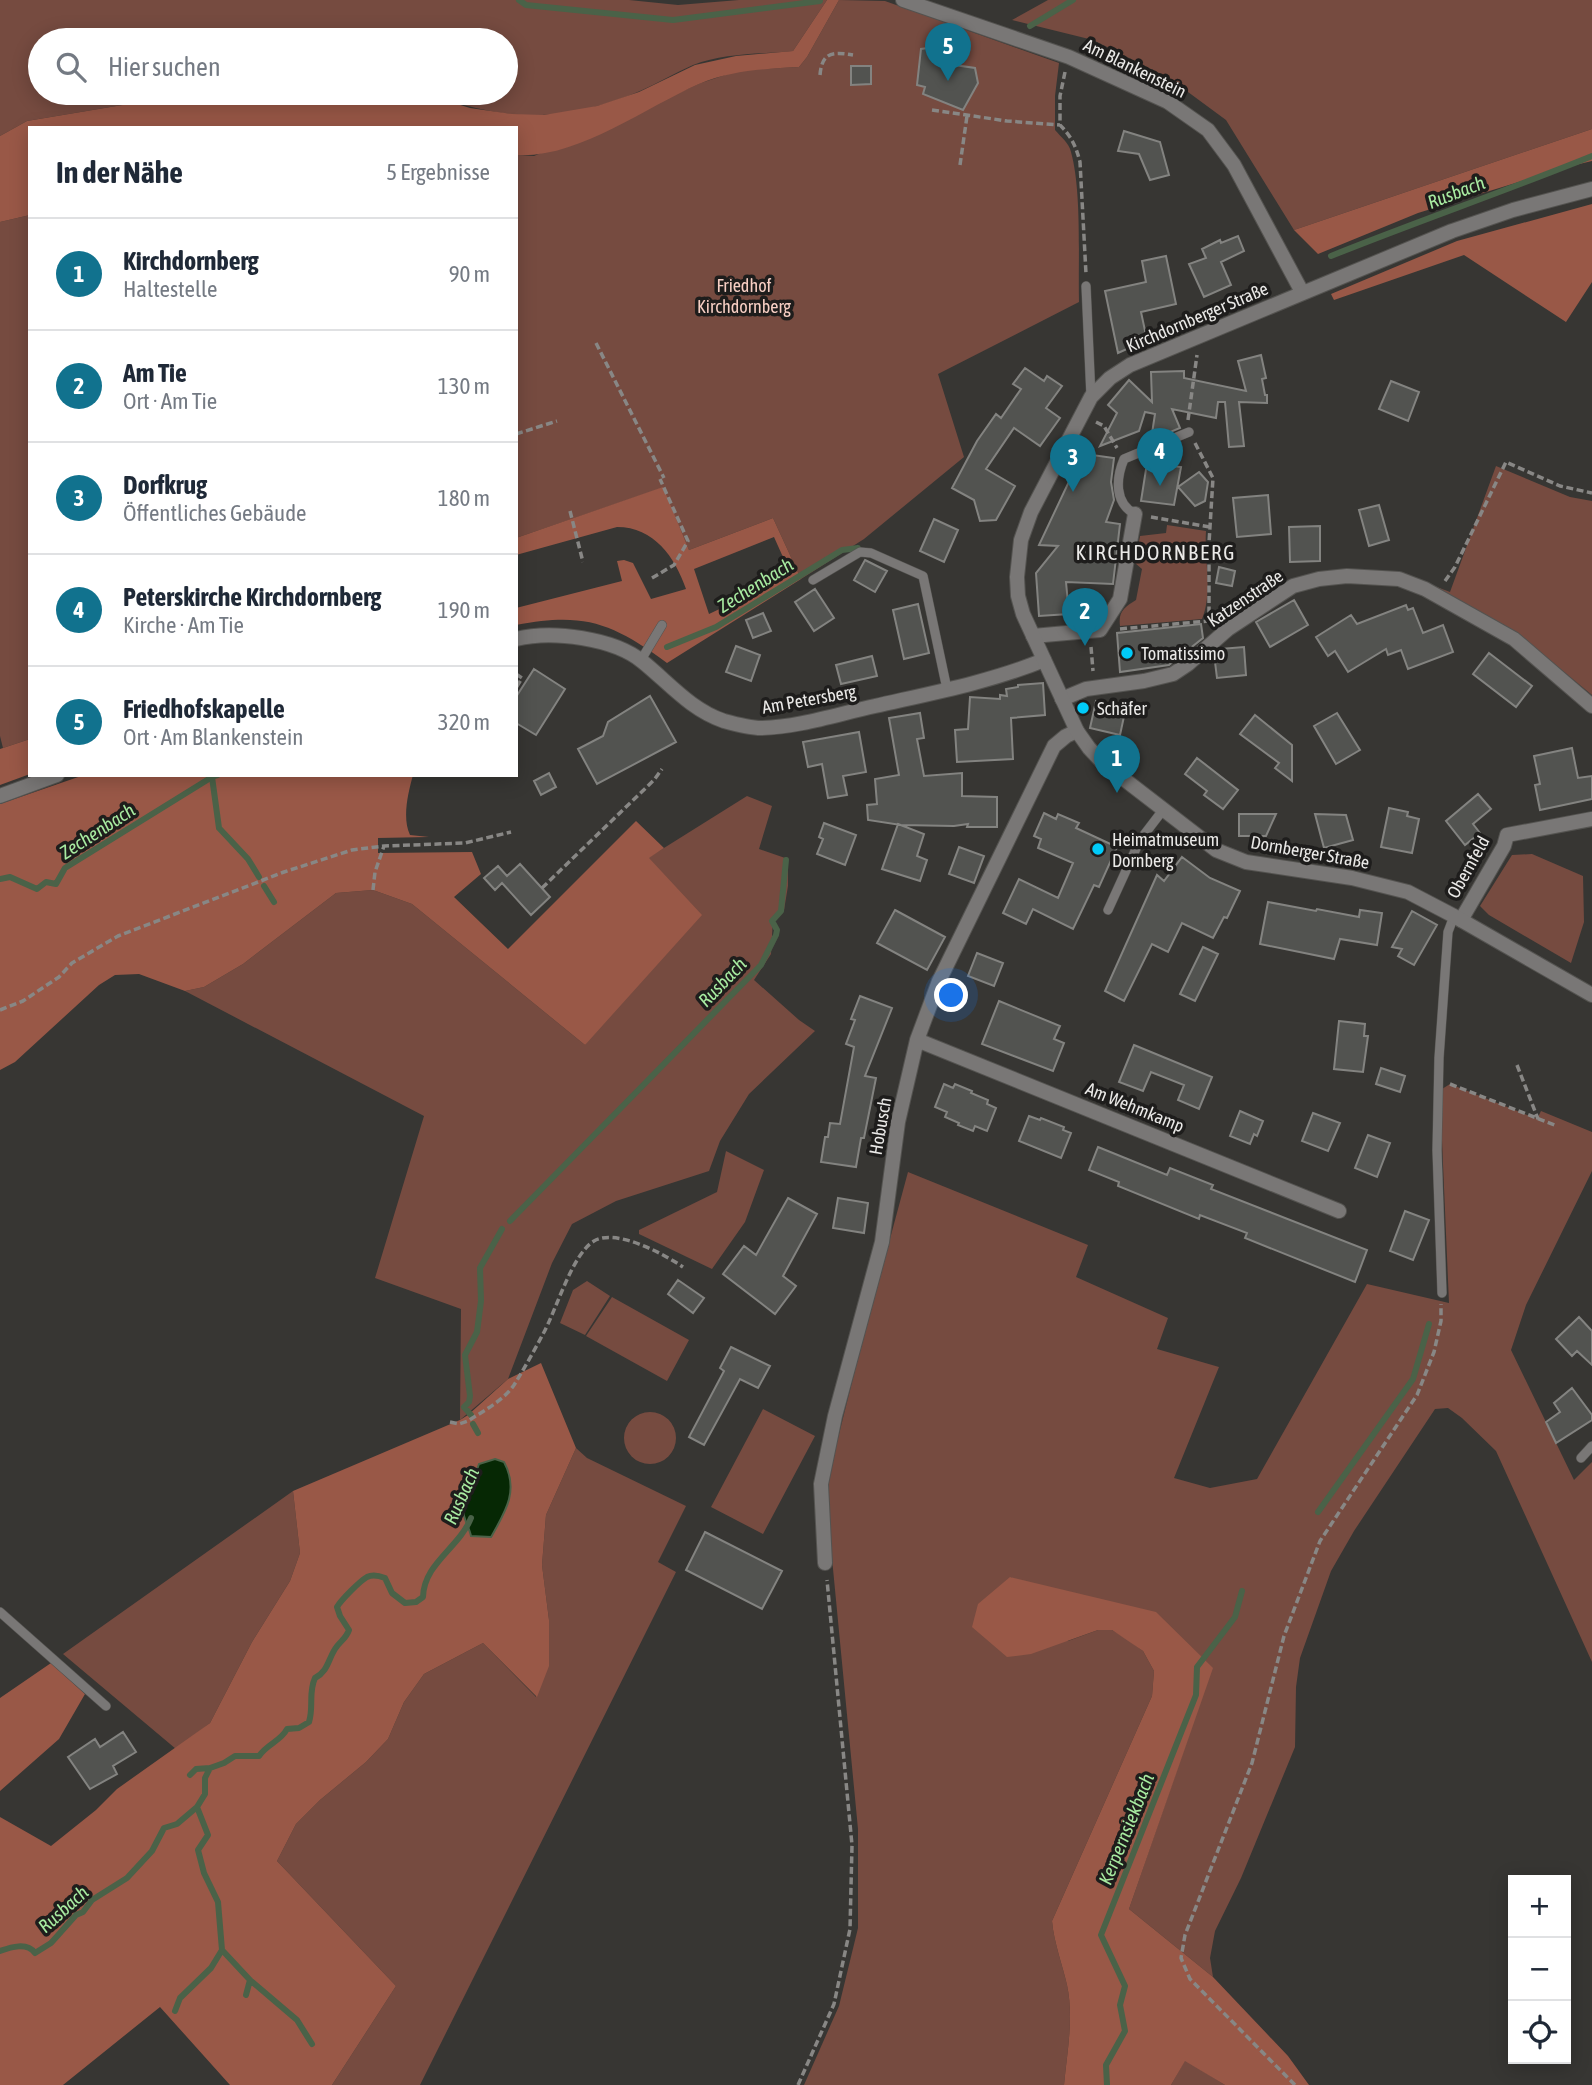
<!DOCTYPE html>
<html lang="de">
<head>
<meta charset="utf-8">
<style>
	body { margin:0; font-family:"Asap Condensed",sans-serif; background:#f2f2f3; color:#1f2937 }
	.controls { position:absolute; right:21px; bottom:21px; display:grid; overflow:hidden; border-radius:0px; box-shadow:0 4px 18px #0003 }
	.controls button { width:63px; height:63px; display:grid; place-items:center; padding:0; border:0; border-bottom:2px solid #e0e1e3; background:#fff; color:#1f2937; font:35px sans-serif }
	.you { position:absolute; left:952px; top:996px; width:24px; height:24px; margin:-18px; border:5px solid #fff; border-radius:50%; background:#1a73e8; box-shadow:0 0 0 10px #1a73e833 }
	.badge { display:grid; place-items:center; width:46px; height:46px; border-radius:50%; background:#11728e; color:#fff; font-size:23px; font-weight:700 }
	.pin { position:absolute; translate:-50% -58px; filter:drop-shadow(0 2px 4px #0008) }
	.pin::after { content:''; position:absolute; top:37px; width:24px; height:21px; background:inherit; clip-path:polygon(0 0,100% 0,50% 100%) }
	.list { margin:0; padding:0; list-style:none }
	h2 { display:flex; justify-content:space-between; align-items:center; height:91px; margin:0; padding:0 28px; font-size:30px }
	h2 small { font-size:23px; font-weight:400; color:#747a83 }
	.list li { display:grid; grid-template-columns:46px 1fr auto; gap:21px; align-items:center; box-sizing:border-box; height:112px; padding:0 28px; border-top:2px solid #e0e1e3 }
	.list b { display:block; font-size:26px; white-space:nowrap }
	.list p { margin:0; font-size:23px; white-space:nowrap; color:#747a83 }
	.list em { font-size:23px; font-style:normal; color:#747a83 }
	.icon { flex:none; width:38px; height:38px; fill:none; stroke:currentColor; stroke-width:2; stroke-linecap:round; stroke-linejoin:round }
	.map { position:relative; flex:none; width:1592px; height:2085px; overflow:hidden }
	.search { position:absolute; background:#fff; box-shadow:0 4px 18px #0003; left:28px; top:28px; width:490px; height:77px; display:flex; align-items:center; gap:18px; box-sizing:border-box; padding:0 24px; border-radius:38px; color:#747a83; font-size:26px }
	.panel { position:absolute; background:#fff; box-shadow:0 4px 18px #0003; left:28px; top:126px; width:490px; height:651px; border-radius:0px }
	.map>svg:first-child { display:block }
</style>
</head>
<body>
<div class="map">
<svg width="1592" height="2085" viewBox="0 0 1592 2085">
	<rect width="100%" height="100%" fill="#373633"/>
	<path fill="#764b40" d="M0,0H629L678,5L739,0H827L793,51C761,54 724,53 693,65C675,73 658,83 640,91C610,104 575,114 542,115C501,117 462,105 422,93H506V40H40V93H194L27,121L0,136Z
		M839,0L885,1L1059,63L1055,96V130C1061,137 1069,143 1071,152C1082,192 1078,259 1079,302L938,374L964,457L864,539L801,579L773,518L689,550L662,488L516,538V155L534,156L701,83L740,70L799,67L807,57Z
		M1048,0H1592V129L1294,230L1226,120L1169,78L1093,40L1012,20Z
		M30,215V739L3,748L0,736V222Z
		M1496,466L1570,497L1592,501V695L1518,634L1416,579L1450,592Z
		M1167,525L1206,531C1204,559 1213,592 1202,619L1120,626C1118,611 1125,607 1136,600L1142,569L1135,563L1140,536L1166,533Z
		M747,796L772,806L759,849L788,859V886L784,910L773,918L771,954L754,980L799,1020L815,1031L749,1094L720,1141L709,1171L616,1201L572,1224L552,1263L508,1379L460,1420L461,1309L375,1278L424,1116L185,991L204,987L243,964L336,893L373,890L412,904L585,1045L648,858Z
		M1532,854L1583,876L1584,922L1571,963L1489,915L1480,906L1512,855Z
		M1450,1084L1537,1119L1541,1111L1592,1132V1171L1526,1305L1511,1350L1574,1480L1592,1462V1662L1496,1451L1462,1418L1448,1408L1435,1409L1354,1531L1331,1571L1300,1658L1296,1687L1295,1747L1241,1878L1215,1931L1210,1958L1213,1977L1129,1909L1212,1668L1010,1577L1068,1641L1098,1630H1112L1127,1639L1143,1651L1154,1671L1152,1696L1052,1921C1054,1943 1062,1963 1067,1985C1074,2018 1067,2053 1064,2085H804L839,2006L858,1928V1829L831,1548L828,1487L832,1462L860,1350L908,1172L1088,1245L1076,1277L1168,1318L1157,1349L1219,1367L1174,1478L1210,1488L1257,1479L1367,1284L1449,1303L1442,1141V1089Z
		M726,1151L764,1170L745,1222L712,1269L639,1234V1230L717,1192Z
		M587,1281L610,1296L585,1335L560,1323L573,1290Z
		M612,1297L689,1340L667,1381L586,1336Z
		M763,1409L815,1436L763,1534L711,1507Z
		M624 1438a26 26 0 1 1 52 0a26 26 0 1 1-52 0Z
		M576,1448L587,1458L686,1506L658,1562L676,1572L420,2085H332L396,1986L277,1861L296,1824L320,1800L366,1762L388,1739L404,1702L424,1674L483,1643L536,1697L549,1620L542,1565L546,1515Z
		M293,1491L300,1553L290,1581L252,1642L210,1723L176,1749L63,1654Z
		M1185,2060L1225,2085H1171Z"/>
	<path fill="#995847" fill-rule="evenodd" d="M827,0H839L807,57L799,67C764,69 732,70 699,84C644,108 577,159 516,155V128H30V215L0,222V136L27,121L194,93H422L470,108L512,114L544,115L597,106L639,92L695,65L736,56L793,51Z
		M1592,129V161L1571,166L1418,213L1318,254L1294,230Z
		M1592,204V282L1566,322L1464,255L1334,300L1331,294L1457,241Z
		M663,487L689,550L773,518L801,579L667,663C612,623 585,612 516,625V608L622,581L617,561L624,560L633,563L651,599L686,589C675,557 654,527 617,527L516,555V538ZM774,537L791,575L709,614L694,569Z
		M30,739V774L0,785V749Z
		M84,775H413C408,793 402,818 410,835L429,837L378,838V853L472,852L481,874L454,897L508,949L636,821L664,848L649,858L702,915L585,1045L412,904L373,890L336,893L243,964L204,987L185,991L139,974L115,975L99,985L15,1062L0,1070V804Z
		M541,1363L576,1448L546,1515L542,1565L549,1620V1666L537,1697L483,1643L424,1674L404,1702L388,1739L366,1762L320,1800L296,1824L277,1861L396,1986L332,2085H230L160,2007L63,2085H0V1817L51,1846L96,1810L117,1789L210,1723L252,1642L290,1581L300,1553L293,1491L460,1420L468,1415L508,1379Z
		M1010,1577L1156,1612L1213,1668L1129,1909L1213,1977L1288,2056L1309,2085H1225L1185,2061L1171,2085H1064C1067,2053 1074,2018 1067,1985C1062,1963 1054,1943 1052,1921L1152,1696L1154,1671L1143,1651L1112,1630H1098L1031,1654L1007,1657L972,1627L978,1604Z
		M51,1663L85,1694L59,1739L0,1791V1698Z"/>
	<path fill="#062804" stroke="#4a6248" stroke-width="2" d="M495,1459L504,1462C519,1490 506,1511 491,1537L471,1536C469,1526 463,1519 463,1509L479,1464Z"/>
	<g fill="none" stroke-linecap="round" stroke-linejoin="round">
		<path stroke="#4a6248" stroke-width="6" d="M519,0L526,5L673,20L820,1
			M1030,26L1073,0
			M1331,256C1418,221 1506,191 1592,156
			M667,647L716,627L842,550L858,548
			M212,777L219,828L248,859L259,877
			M0,879L10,877L37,889L46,882L56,884L65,868L212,777L218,775
			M264,886L274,902
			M510,1221L761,965L776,935L777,930L772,921L781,911L786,860
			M471,1415L464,1407L469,1402L470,1396L465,1355L477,1332L481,1301L480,1268L502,1229
			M473,1424L478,1433
			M1318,1512L1413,1379L1429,1324
			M190,1775L196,1769L210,1768
			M197,1807L208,1835L198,1850L204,1873L218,1902L222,1950L250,1980L297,2020L312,2044
			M0,1951C11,1947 27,1942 35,1953L51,1943L76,1915L83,1912L92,1900L127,1878L152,1851L164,1828L177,1824L197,1807L205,1794V1778L210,1768L224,1763L235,1756H259C267,1744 281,1741 287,1729L299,1728L309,1722C314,1706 308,1693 315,1678C328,1671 328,1660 335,1649C340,1641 346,1639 349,1630L340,1616L337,1607C341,1600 360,1581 367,1577C373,1574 380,1576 385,1578L392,1593L405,1603L416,1602L423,1597C424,1563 459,1548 471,1518
			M246,1995L250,1980
			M175,2011L180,1998L211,1968L222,1950
			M1107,2085L1106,2065L1125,2031L1120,2005L1125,1986L1101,1935L1196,1695L1197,1667L1235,1617L1242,1591"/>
	</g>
	<path fill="#525350" stroke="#838380" stroke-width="2" d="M935,47L941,63L975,68L978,83L963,110L923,94L925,87L917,85L921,49Z
		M851,66H871V84L851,85Z
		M1124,131L1160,142L1169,175L1150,180L1139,154L1118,151Z
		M1238,236L1244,251L1221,262L1231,285L1204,297L1189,264L1206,258L1202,249L1220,240L1221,243Z
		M1166,256L1176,304L1141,312L1147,340L1118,353L1105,291L1146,282L1142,261Z
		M1261,355L1266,378L1262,379L1265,395H1267V403L1239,402L1244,446L1229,447L1225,402H1218L1216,418L1172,409L1180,428L1151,440L1155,414L1145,412L1139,431L1100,446L1117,413L1108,405L1129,380L1152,402L1151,372L1184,371V378L1246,391L1238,361Z
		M1025,368L1044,381L1047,376L1062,386L1046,408L1060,418L1040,446L1014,428L986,469L1015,486L996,520L980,521L974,500L952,488L977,441L996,414L1001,418L1021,389L1013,384Z
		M1391,381L1419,392L1408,421L1379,409Z
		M1085,454L1114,458L1111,482L1114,500L1106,522L1120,524L1113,584L1066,582L1069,614L1039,616L1036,573L1058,546L1039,545L1073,473L1080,476Z
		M1147,463L1181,467L1174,505L1141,501Z
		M1199,472L1208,482L1205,501L1195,506L1178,487Z
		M1268,495L1271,534L1237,537L1233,498Z
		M1379,505L1389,540L1369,546L1359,510Z
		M934,519L958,530L944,562L920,551Z
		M1320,526V561L1290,562L1289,527Z
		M865,560L887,571L875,592L854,580Z
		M1219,567L1235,571L1232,586L1216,583Z
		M815,589L834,618L814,631L795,602Z
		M1294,600L1308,625L1270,647L1256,622Z
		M918,604L929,653L904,659L893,610Z
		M1406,605L1408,610L1413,608L1423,633L1443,625L1453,652L1408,669L1401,650L1388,655L1386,649L1348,672L1335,651L1328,656L1316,637L1351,615L1357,624Z
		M763,613L771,631L753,638L746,620Z
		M1201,624L1203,638L1169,665L1120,672L1117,633Z
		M736,646L760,655L751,681L726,672Z
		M1244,647L1246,675L1217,678L1214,654L1220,649Z
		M1489,653L1532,686L1516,707L1473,674Z
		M872,656L877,676L841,684L836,665Z
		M534,669L565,689L536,735L516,723V697Z
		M1043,683L1045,715L1011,718L1013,759L957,762L955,730L968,729L970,697L1000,699V695L1007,696L1006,689L1018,687V685Z
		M650,696L676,742L597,784L578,749L603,736L608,722Z
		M1096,701L1126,707L1120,735L1090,728Z
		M920,713L924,738L917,739L924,776L962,773V796L997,797V827H967L968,824L954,826L901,825L868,820L867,805L877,804L875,779L899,775L889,718Z
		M1337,713L1360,750L1336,764L1314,726Z
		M1255,715L1292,745V781L1275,768L1279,763L1240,734Z
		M859,732L866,772L843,776L847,795L828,798L822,764L808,767L803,742Z
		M1572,748L1578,778L1592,776V799L1540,810L1535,785L1540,784L1534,756Z
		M1197,758L1238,790L1223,809L1204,795L1207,791L1185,774Z
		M549,773L556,787L541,795L534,781Z
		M1478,794L1491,809L1473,824L1480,833L1465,845L1446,821Z
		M1389,808L1408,812L1407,816L1419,819L1412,853L1381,847Z
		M1044,813L1056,819L1058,814L1079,823L1076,828L1117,847L1099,887L1094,885L1073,929L1033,909L1026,924L1003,913L1019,879L1058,898L1073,863L1038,848L1041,839L1034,836Z
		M1239,814H1276L1266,836H1239Z
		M1315,814L1346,815L1353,840L1324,848Z
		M824,823L856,835L845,865L817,854L823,839L819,837Z
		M898,824L924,834L917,856L927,860L920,881L882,869Z
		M959,847L984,856L974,883L949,874Z
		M1182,857L1210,878L1240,891L1227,918L1224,917L1213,938L1182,923L1168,952L1152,944L1124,1001L1105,991L1157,875L1164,881Z
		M520,864L550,897L531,915L502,883L495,890L484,878L498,866L507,876Z
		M1268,902L1316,911L1317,909L1359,917L1360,910L1382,913L1377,945L1340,939L1334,959L1260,944Z
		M895,910L945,937L927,970L877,943Z
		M1412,911L1437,925L1414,965L1398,956L1402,949L1392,947Z
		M1203,947L1218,954L1195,1001L1180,994Z
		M977,953L1003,963L994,986L968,976Z
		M860,996L892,1008L865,1076L876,1078L864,1138H861L856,1167L821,1162L825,1137H828L830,1123L840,1124L854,1047L846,1044L855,1020L851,1019Z
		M999,1001L1060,1026L1054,1039L1064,1043L1053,1071L982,1044Z
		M1339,1021L1365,1024L1364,1036H1368L1363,1072L1334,1069Z
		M1134,1045L1212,1077L1199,1109L1178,1100L1184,1085L1151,1072L1143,1091L1119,1082Z
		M1381,1068L1405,1076L1400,1092L1376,1084Z
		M944,1084L953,1088L955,1084L972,1091L971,1093L988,1100L987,1104L996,1108L987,1131L975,1126L973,1131L958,1125L959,1123L945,1117L947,1112L935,1107Z
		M1240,1111L1263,1121L1257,1136L1254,1134L1250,1144L1230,1136Z
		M1313,1113L1340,1123L1328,1151L1302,1141Z
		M1029,1116L1040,1120L1041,1118L1064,1127L1063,1130L1071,1133L1061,1158L1019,1141Z
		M1368,1135L1390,1143L1377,1177L1355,1168Z
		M1098,1147L1167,1175L1170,1168L1213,1185L1211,1189L1367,1250L1355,1282L1245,1238L1247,1233L1200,1215L1199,1219L1118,1186L1119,1182L1089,1170Z
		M788,1198L817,1214L783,1276L796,1286L775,1314L723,1274L744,1246L756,1255Z
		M838,1198L868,1203L864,1233L833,1228Z
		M1405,1211L1429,1220L1413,1260L1390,1251Z
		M678,1280L704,1298L693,1313L668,1294Z
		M1579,1317L1592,1331V1365L1577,1351L1572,1356L1556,1339Z
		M731,1347L770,1366L758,1388L740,1379L704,1445L689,1437L724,1371L720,1368Z
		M1572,1388L1592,1415V1420L1556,1443L1546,1422L1560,1412L1554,1403Z
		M705,1532L782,1571L762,1609L686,1570Z
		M123,1732L136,1752L113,1766L117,1774L90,1789L68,1757L95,1739L100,1747Z"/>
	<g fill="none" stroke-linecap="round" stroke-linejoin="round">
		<g stroke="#545350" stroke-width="10">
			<path id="service" d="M1086,286L1091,397
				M1135,514C1114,503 1116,478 1124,459L1189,432
				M813,580L860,552L871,553L923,576L947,689
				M641,660L662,625
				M1108,910L1140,840L1163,810
				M1442,1293L1437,1150L1439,1058L1448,932L1454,916
				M1581,1458L1592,1446
				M0,1612L106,1706"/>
		</g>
		<g stroke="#545350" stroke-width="16">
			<path id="minor" d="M903,0L1069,57L1168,102L1208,130L1234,165L1302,292
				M1033,636L1100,630L1120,599L1135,514
				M516,639C552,630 614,638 643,662C669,683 691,710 724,721C735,724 750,728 761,728C799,727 838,714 875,706C932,693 990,682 1044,660
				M1062,699L1086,689L1144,681L1173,674L1188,664L1228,629L1293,586L1319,579L1347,576L1399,579L1425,589L1514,639L1592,706
				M0,796L57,775
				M1461,920L1504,846L1507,835L1592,819
				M917,1040L1339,1211
				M825,1563L821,1484L835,1416L882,1242L898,1122L917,1040L939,981L1054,746L1066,736L1077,731"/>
		</g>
		<g stroke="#545350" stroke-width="16">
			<path id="tertiary" d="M1592,189L1513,210L1452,231L1130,365L1110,378L1091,397L1031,512L1021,540L1017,577L1018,596L1023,614L1077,731L1089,748L1103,763L1216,850L1246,862L1352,878L1408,892L1454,916L1592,995"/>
		</g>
		<path stroke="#888785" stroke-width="3.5" stroke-dasharray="7 3.5" stroke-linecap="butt" d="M1065,72L1060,96V125C1071,136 1076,146 1080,162L1086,274
			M820,75C822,51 834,52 853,55
			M932,110L1007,121L1060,125
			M960,165L967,116
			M596,343L664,478
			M1188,420L1197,355
			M1096,422L1104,426L1117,448
			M516,434L557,421
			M1195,443L1213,478L1209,543V623
			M570,511L583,562
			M1151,517L1210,527
			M652,578L674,565L688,541L660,479
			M1445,581L1455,567L1506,462L1560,486L1592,493
			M1120,629L1208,621
			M1091,647L1093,671
			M516,674L522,678L516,688
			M542,888L654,780L662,769
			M373,890L375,872L384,846
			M0,1010L23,1001L59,977L72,963L118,936L284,872L352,850L384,846L465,843L511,832
			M1517,1065L1538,1119
			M1450,1084L1557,1126
			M450,1422L459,1424L468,1421C483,1411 503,1401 514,1385C524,1369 534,1351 543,1334C556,1311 572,1254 594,1241C616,1228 664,1254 683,1267
			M798,2085L834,2004L850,1929L852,1845L827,1580
			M1295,2085L1190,1979L1181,1958L1185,1935L1252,1763L1284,1636L1320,1541L1417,1395L1434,1352L1441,1321V1304"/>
		<use href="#service" stroke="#797776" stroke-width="9"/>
		<use href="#minor" stroke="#797776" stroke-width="14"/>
		<use href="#tertiary" stroke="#797776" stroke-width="14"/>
	</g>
	<g fill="#00cbf9" stroke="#1e1d1c" stroke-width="2.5">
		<circle cx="1127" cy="653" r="7"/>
		<circle cx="1083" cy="708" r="7"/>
		<circle cx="1098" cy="849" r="7"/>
	</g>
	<g text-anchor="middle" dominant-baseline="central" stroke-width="7" stroke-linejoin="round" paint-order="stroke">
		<g font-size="18" fill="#eae9e7" stroke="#1e1d1c">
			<text transform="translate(1135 68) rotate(26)">Am Blankenstein</text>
			<text transform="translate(1197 317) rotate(-23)">Kirchdornberger Straße</text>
			<text transform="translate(1245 598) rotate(-34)">Katzenstraße</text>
			<text transform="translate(809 699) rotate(-10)">Am Petersberg</text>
			<text transform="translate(1310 852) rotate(10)">Dornberger Straße</text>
			<text transform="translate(1468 867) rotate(-61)">Obernfeld</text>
			<text transform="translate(1135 1107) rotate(22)">Am Wehmkamp</text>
			<text transform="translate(880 1126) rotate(-80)">Hobusch</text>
		</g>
		<g font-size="18" fill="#f7cfc4" stroke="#1e1d1c">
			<text x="744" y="285">Friedhof<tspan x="744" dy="21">Kirchdornberg</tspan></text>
		</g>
		<g font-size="18" fill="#eae9e7" stroke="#1e1d1c" text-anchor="start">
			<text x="1141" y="653">Tomatissimo</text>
			<text x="1097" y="708">Schäfer</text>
			<text x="1112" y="839">Heimatmuseum<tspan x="1112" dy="21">Dornberg</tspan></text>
		</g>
		<g font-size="19" font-style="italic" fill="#a8eba1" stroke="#1e1d1c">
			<text transform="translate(1456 192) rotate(-21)">Rusbach</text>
			<text transform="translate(755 585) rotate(-32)">Zechenbach</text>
			<text transform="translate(97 831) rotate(-33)">Zechenbach</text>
			<text transform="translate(722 982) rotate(-46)">Rusbach</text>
			<text transform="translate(461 1496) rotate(-66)">Rusbach</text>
			<text transform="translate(1126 1829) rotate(-68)">Kerpernsiekbach</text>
			<text transform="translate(63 1909) rotate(-42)">Rusbach</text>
		</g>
		<g font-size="21" letter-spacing="2" fill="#eae9e7" stroke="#1e1d1c">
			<text x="1156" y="552">KIRCHDORNBERG</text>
		</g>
	</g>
</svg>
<div class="controls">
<button>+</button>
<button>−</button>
<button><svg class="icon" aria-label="locate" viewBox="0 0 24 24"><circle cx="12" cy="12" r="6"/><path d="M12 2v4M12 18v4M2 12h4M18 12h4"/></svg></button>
</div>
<div class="you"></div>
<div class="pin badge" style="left:1117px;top:793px">1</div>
<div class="pin badge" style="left:1085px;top:646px">2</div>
<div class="pin badge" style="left:1073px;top:492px">3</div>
<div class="pin badge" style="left:1160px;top:486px">4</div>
<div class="pin badge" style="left:948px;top:81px">5</div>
<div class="search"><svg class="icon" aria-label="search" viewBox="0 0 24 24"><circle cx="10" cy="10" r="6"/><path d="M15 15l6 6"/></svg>Hier suchen</div>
<section class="panel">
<h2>In der Nähe<small>5 Ergebnisse</small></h2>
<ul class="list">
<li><span class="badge">1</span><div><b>Kirchdornberg</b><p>Haltestelle</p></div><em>90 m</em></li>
<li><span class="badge">2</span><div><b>Am Tie</b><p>Ort · Am Tie</p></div><em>130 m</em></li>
<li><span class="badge">3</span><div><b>Dorfkrug</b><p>Öffentliches Gebäude</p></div><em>180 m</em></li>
<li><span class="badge">4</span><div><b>Peterskirche Kirchdornberg</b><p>Kirche · Am Tie</p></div><em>190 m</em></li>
<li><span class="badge">5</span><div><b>Friedhofskapelle</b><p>Ort · Am Blankenstein</p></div><em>320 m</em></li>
</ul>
</section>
</div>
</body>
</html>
